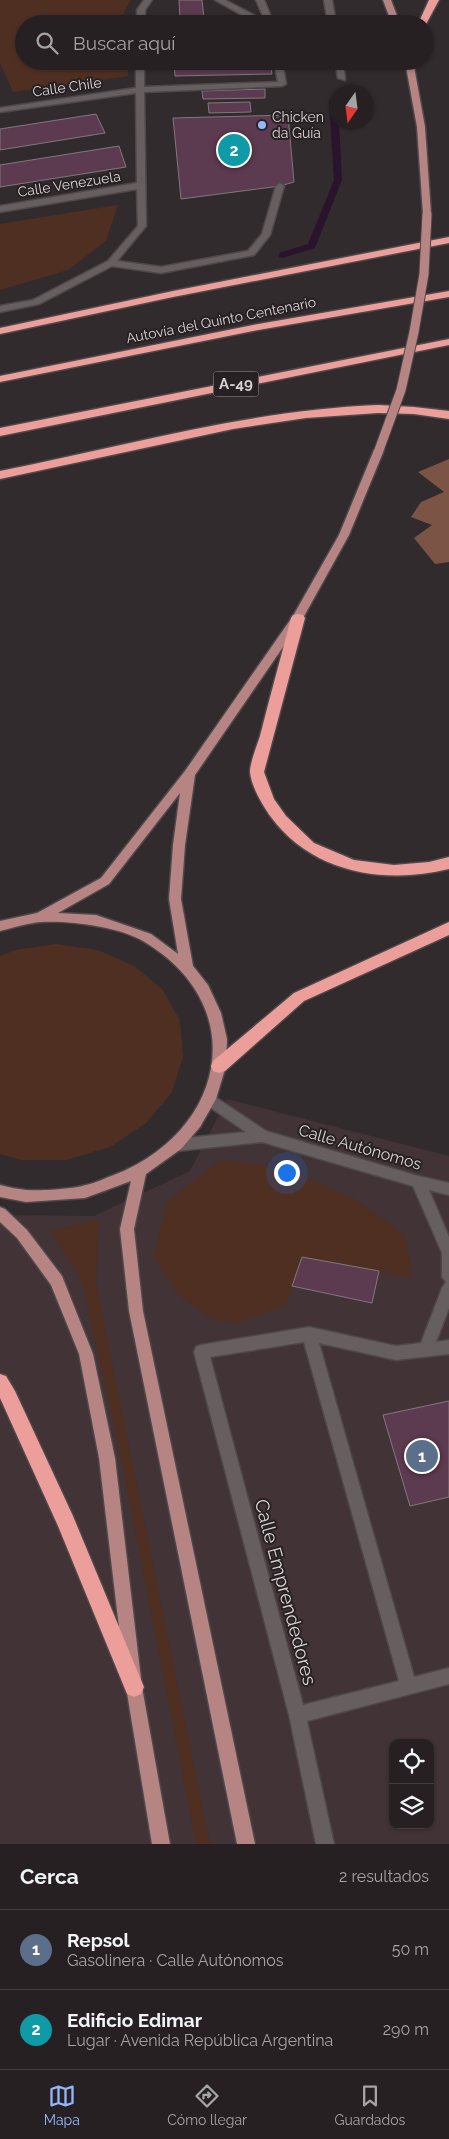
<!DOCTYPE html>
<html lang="es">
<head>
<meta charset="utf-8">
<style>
	body { margin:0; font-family:Raleway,sans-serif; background:#322d2f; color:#f1f3f6 }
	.controls { position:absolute; right:15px; bottom:15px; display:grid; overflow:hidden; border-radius:10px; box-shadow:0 1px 4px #0004 }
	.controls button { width:45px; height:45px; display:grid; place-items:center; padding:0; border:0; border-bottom:1px solid #423e40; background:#262022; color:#f1f3f6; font:25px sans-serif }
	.compass { position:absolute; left:329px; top:85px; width:45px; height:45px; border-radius:50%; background:#262022; box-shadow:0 1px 4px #0004; rotate:194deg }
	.you { position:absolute; left:286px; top:1172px; width:18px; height:18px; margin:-12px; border:4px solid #fff; border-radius:50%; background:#1a73e8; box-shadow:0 0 0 8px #1a73e833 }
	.badge { display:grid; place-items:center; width:32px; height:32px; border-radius:50%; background:#92b7fd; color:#fff; font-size:16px; font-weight:700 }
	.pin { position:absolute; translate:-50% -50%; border:2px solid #fff; box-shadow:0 1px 5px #0006 }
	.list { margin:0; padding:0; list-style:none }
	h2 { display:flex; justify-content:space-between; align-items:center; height:65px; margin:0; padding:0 20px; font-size:21px }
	h2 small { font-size:16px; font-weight:400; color:#a4a3a5 }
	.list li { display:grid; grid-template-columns:32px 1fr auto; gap:15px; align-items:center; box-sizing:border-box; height:80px; padding:0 20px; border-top:1px solid #423e40 }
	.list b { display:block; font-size:19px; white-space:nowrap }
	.list p { margin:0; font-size:16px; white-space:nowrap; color:#a4a3a5 }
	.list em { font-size:16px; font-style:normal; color:#a4a3a5 }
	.icon { flex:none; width:28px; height:28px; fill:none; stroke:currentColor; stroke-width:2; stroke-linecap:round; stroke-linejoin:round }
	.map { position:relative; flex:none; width:449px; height:1844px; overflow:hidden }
	.search { position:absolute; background:#262022; box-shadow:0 1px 4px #0004; left:15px; right:15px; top:15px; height:55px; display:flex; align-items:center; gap:12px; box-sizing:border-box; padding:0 18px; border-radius:28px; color:#a4a3a5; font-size:19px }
	.sheet { height:225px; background:#262022 }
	nav { display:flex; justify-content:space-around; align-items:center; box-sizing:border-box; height:70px; border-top:1px solid #423e40; background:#262022; font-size:14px; color:#a4a3a5 }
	nav a { display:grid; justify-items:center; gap:2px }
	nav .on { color:#92b7fd }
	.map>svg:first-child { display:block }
</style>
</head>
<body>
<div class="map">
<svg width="449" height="1844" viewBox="0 0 449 1844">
	<rect width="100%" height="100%" fill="#322b2d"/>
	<path fill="#413336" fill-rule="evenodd" d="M227,1099L449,1156V1844H0V1215L94,1216L190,1171ZM393,1743H430V1825H393Z"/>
	<path fill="#4f2f22" d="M0,0H131L122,16V24H24V61H127L128,76L13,92L0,63Z
		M118,205L106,241L68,270L0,290V224Z
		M56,944L98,950L134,966L163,990L180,1021L183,1057L172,1092L146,1123L110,1147L66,1160H21L0,1154V956L15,950Z
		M222,1160L286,1168L353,1198L405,1234L412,1278L303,1257L286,1305L236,1323L212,1318L177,1294L154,1257L166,1202Z
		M99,1219L96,1284L210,1844H196L121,1459L81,1279L50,1231Z"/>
	<path fill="#7b5445" d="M449,459V562L435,564L414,538L432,525L411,517L421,502L444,492L418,472Z"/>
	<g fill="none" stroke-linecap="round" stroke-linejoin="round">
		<path fill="#2a132d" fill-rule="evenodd" d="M333,97H336V122H339L342,180L315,248L282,258L279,257V253L308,244L334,180L329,101Z"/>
	</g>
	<path fill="#5c3a4f" stroke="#80787d" d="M179,0H202L204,18H180Z
		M230,20V24L176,22Z
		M174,61H270L272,74L175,76Z
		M265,89V98L203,99L202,91Z
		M250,102L251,112L209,113L208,103Z
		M96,114L105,133L0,150V129Z
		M288,115L294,182L280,186L181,199L173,118Z
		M119,146L126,167L0,187V165Z
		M302,1257L379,1271L372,1303L292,1286Z
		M449,1401V1497L410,1506L383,1415Z"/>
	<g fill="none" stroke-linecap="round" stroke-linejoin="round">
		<g stroke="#4f484a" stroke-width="3">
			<path id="minor" d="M144,0H152L145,10V24H137V10Z
				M215,0H225L265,21L256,0H264L274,24H258Z
				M324,0H332L336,24H328Z
				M136,61H144V87L278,82L274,61H282L286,84L282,86L144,92L146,226L117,261L161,267L248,251L262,234L276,186L280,183L284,186L270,235L254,255L161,273L112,266L39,304L0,312V306L33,300L108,261L138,226L137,189L0,212V206L137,183L136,93L0,112V108L136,88Z
				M335,61H343L345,80L338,78Z
				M209,1093L266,1131L418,1176L449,1183V1195L429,1190L449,1237V1308L436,1342L449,1340V1354L396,1360L319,1343L414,1677L449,1668V1684L307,1721L334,1844H316L289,1715L194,1352L196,1347L201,1345L309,1327L396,1346L421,1343L442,1288L446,1282L442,1277V1253L413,1186L262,1142L176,1151L171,1149L169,1145L171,1141L176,1139L246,1132L204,1103L202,1099L204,1095ZM304,1342L399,1681L303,1705L210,1357Z"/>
		</g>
		<g stroke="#4f484a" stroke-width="3">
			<path id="major" d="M383,0H391L400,24H392Z
				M405,61H413L425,127L431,214L427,217L423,214L417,127Z
				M379,447L384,450L349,535L303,618L195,775L185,845L181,899L193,966L208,985L221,1013L227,1039L226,1066L216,1099L200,1127L181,1149L146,1174L134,1229L143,1311L255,1844H237L129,1311L120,1229L131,1181L85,1198L26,1202L0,1197V1185C8,1187 17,1189 26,1190C39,1191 74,1189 86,1185C96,1183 105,1178 114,1175C225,1132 253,1006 143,941C120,927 68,920 41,922C27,923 13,928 0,931V921L37,913L101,878L185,771L293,616L339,535L374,450ZM180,793L173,845L169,899L178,954L151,934L96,915L58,913L109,884Z
				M0,1207L5,1209L27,1230L62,1276L93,1354L115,1458L142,1687L170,1844H152L126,1687L99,1458L79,1354L51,1285L17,1238L0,1222Z"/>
		</g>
		<g stroke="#4f484a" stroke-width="3">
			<path id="highway" d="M429,0H439L425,26V24H418Z
				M449,237V243L173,297L0,334V328L173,291Z
				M449,291V297L253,331L0,382V376L253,325Z
				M449,339V345L0,436V428Z
				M378,405L414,407L449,411V419L414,414L378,413L306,418L233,429L0,479V471C125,446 250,410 378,405Z
				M298,614L303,615L305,618L264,772L274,799L286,816L314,843L354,860L394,865L429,862L449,857V869C385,885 312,873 271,817C263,806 251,786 250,772C250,763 257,745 260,736C270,696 281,657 291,618L293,615Z
				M449,922V935L304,1001L225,1071L219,1073L213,1071L211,1066L213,1061L294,993Z
				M0,1374L6,1376L15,1391L73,1516L144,1687L141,1694L134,1697L127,1694L58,1526L0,1398Z"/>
		</g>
		<use href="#minor" fill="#675e60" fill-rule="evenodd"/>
		<use href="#major" fill="#b68483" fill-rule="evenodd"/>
		<use href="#highway" fill="#eb9e9a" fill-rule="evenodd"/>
		<g stroke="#4f484a" stroke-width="11" stroke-linecap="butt">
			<path id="major-bridge" d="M379,450L401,390L414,332L424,274L427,214"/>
		</g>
		<use href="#major-bridge" stroke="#b68483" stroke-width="9"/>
	</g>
	<circle fill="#92b7fd" stroke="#282123" stroke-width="2" cx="262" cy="125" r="5"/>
	<g text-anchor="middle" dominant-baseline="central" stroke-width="4" stroke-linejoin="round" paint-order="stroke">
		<g font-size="14" fill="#d7d2d3" stroke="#282123">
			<text transform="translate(67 87) rotate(-8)">Calle Chile</text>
			<text transform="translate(69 184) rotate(-9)">Calle Venezuela</text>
			<text transform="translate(221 320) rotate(-11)">Autovía del Quinto Centenario</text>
		</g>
		<g font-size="14" fill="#d7d2d3" stroke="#282123" text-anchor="start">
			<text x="272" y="117">Chicken<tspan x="272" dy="16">da Guía</tspan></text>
		</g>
		<rect fill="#282123" stroke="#a29d9e" stroke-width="1" x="213.5" y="371.5" width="45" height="25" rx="4"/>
		<g font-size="15" font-weight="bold" fill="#d7d2d3">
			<text x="236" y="384">A-49</text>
		</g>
		<g font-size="16" fill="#d7d2d3" stroke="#282123">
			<text transform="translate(360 1147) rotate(16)">Calle Autónomos</text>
		</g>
		<g font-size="19" fill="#d7d2d3" stroke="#282123">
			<text transform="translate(286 1592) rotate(75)">Calle Emprendedores</text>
		</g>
	</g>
</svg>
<div class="controls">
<button><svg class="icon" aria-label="locate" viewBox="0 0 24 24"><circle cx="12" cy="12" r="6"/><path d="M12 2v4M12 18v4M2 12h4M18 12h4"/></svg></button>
<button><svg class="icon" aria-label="layers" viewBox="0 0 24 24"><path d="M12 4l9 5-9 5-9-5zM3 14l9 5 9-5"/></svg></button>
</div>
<svg class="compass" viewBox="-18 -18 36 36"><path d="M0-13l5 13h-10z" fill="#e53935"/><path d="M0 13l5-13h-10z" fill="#a4a3a5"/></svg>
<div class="you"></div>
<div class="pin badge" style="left:422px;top:1456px;background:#5c6f8a">1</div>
<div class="pin badge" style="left:234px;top:150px;background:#0f9aa8">2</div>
<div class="search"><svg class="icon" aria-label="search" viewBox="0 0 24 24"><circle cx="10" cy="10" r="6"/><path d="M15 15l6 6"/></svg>Buscar aquí</div>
</div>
<section class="sheet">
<h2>Cerca<small>2 resultados</small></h2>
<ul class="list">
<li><span class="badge" style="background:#5c6f8a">1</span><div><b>Repsol</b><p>Gasolinera · Calle Autónomos</p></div><em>50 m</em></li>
<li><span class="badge" style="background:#0f9aa8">2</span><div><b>Edificio Edimar</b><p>Lugar · Avenida República Argentina</p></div><em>290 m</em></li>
</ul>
</section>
<nav>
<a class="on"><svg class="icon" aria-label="map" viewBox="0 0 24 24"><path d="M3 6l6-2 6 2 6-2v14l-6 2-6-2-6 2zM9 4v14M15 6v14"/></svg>Mapa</a>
<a><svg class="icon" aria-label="directions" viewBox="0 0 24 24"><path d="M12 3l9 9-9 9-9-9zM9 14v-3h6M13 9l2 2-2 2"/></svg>Cómo llegar</a>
<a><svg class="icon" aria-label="saved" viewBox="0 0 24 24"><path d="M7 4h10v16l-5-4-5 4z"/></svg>Guardados</a>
</nav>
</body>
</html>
